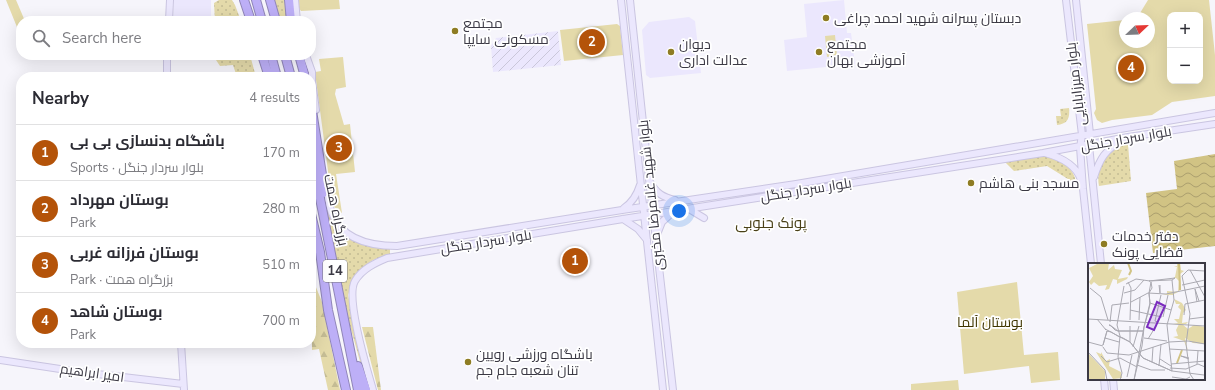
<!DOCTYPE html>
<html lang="en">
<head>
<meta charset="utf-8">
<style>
	body { margin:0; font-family:"Nunito Sans",Cairo,sans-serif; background:#f7f7f7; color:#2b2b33 }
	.controls { position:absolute; right:12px; top:12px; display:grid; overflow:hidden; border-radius:8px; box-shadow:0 4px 16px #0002 }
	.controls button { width:36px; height:36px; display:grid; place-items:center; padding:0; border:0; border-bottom:1px solid #e1e1e2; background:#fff; color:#2b2b33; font:20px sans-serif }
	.compass { position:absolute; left:1119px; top:12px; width:36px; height:36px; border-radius:50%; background:#fff; box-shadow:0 4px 16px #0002; rotate:67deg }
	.you { position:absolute; left:679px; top:211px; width:14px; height:14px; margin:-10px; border:3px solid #fff; border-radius:50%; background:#1a73e8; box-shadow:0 0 0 6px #1a73e833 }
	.badge { display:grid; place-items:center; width:26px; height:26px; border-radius:50%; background:#b45309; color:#fff; font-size:13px; font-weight:700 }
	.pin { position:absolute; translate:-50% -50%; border:2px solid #fff; box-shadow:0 1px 4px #0006 }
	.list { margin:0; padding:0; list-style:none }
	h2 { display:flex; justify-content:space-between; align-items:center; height:52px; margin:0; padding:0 16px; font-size:17px }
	h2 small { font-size:13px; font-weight:400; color:#7c7c81 }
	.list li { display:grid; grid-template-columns:26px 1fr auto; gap:12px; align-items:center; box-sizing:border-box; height:56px; padding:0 16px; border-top:1px solid #e1e1e2 }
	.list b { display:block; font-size:15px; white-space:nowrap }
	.list p { margin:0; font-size:13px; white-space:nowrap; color:#7c7c81 }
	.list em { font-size:13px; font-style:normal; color:#7c7c81 }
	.icon { flex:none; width:22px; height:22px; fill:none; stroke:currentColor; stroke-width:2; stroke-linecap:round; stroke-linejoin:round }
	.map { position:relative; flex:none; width:1215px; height:390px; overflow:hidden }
	.search { position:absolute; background:#fff; box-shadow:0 4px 16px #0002; left:16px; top:16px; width:300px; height:44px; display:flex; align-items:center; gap:10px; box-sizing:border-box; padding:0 14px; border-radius:16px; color:#7c7c81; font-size:15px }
	.panel { position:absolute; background:#fff; box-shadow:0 4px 16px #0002; left:16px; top:72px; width:300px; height:276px; border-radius:16px }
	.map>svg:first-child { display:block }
</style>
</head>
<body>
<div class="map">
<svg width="1215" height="390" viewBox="0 0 1215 390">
	<defs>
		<pattern id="industrial-furrows" width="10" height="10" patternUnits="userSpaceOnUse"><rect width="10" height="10" fill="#ebe7fd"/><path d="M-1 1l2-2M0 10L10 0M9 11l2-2" fill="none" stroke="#cac7da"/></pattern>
		<pattern id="grass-dots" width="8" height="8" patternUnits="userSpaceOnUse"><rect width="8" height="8" fill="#e4daaa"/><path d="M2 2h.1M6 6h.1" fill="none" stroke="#c4bc94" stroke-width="1.8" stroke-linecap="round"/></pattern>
		<pattern id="forest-firs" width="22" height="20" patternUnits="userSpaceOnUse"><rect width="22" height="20" fill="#e4daaa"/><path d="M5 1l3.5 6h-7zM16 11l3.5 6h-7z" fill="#c4bc94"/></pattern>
		<pattern id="water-waves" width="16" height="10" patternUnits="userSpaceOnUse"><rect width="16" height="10" fill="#d1c384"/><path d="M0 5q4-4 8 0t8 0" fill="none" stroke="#ab9f6e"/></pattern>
	</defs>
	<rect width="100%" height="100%" fill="#f6f5fb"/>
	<path fill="#ebe7fd" d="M174,0H211V20L173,21Z
		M844,0L847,33H851L855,64L787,71L784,40L807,37L804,4Z
		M689,17L695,21L701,73L650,78L646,75L642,30L649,22Z"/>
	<path fill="url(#industrial-furrows)" d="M558,31L561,65L493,72L491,46L496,38Z"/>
	<path fill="url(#grass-dots)" d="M219,0H232L235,5L241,21H215L214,3Z
		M274,0H287L288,21H280Z
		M216,55H250L256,77H237L233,65L220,66L216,60Z
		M1069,108C1070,118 1068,124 1057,125L1056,116H1061L1060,109Z
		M1128,144L1131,181L1099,186C1095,167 1109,147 1128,144Z
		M1044,156C1059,161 1075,166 1076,184L1047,166L1014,171L1005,162Z
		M327,210C338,237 362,249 390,249V254L373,260L366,265L357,274L353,280L348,295L357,338L370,390H368L345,308L327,221Z"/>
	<path fill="url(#forest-firs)" d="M311,275L322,302L340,390H328L319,349L312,350Z
		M362,327H373L381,390H378Z"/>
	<path fill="#e4daaa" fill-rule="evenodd" d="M6,0H16L25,21H21V37Z
		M298,0H339L340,9L301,11L298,7Z
		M1148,0H1209L1215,55V96L1172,102L1152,115L1112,120L1102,123L1097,120L1094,113L1096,109L1087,24L1125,20V42H1149V18H1137ZM1170,15H1200V81H1170Z
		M617,24L620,26L623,55L564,61L560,30Z
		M835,35L837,55L827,57L825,36Z
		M343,57L346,87L336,89L335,94L344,125L350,124L355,172L336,174L342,213L334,207L331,194L315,72L321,71L319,59Z
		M1017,282L1024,355L1058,352L1060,380L1031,383L1029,366L964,374L957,292Z
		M958,380L959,390H911V384Z"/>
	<path fill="url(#water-waves)" d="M1215,154V246L1153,253L1146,193L1177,189L1174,161Z"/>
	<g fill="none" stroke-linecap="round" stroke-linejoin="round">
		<g stroke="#cac5e1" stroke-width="8">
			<path id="secondary" d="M295,0L297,21
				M621,0L663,390
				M630,0L649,179L673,390
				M1066,0L1082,135L1080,147L1083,189L1091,264
				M1076,0L1090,134L1089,145L1101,264
				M169,21L170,0
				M306,55L312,72V81L316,110
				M167,77V55
				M1045,153C1060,157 1076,164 1081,180
				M1094,177C1100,158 1105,150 1123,140
				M326,182C328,193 328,204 332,213C342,240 371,246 397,246L622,210L796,184L1215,113
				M650,182C657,194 663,197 675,200
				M624,208C633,202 637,195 640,185
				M689,209L704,218
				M623,219L638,229L647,240
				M656,237L662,222L674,211
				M181,343L184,390
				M0,360L80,372L183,384
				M1104,379L1105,390
				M1113,379L1114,390
				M373,390C367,369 345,298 355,281C362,269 375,263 387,258L623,219L1043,153L1128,137L1215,124"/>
		</g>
		<g stroke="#9086b8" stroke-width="10">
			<path id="highway" d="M244,0L251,21
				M256,0L262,21
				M270,0L276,21
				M289,0L291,21
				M262,55L269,77
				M271,55L277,77
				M285,55L291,77
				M299,55L305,77
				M311,104L323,181V193
				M311,153L358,390
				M311,214L320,252L328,310L346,390
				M358,366L366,390"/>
		</g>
		<use href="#secondary" stroke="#ebe7fd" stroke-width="6"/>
		<use href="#highway" stroke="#bdaff7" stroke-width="8"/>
	</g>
	<g fill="#8e7c23" stroke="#fff" stroke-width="1.5">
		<circle cx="826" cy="18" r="4"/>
		<circle cx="455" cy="31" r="4"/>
		<circle cx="671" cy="52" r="4"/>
		<circle cx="819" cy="52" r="4"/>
		<circle cx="971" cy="183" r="4"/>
		<circle cx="1104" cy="244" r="4"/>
		<circle cx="468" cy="362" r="4"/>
	</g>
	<g text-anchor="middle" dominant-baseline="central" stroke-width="3.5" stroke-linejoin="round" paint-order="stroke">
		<rect fill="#fff" stroke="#76747c" stroke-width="1" x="323" y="260" width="24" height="22" rx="3"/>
		<g font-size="13" font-weight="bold" fill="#3b3944">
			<text x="335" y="271">14</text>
		</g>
		<g font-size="14" fill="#3b3944" stroke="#fff" text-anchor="start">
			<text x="834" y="18">دبستان پسرانه شهید احمد چراغی</text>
			<text x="463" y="23">مجتمع<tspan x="463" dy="16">مسکونی سایپا</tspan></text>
			<text x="679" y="44">دیوان<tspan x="679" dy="16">عدالت اداری</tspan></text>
			<text x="827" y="44">مجتمع<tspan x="827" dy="16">آموزشی بهان</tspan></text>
			<text x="979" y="183">مسجد بنی هاشم</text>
			<text x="1112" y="236">دفتر خدمات<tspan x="1112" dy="16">قضایی پونک</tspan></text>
			<text x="476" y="354">باشگاه ورزشی رویین<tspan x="476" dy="16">تنان شعبه جام جم</tspan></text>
		</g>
		<g font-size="14" fill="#3b3944" stroke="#fff">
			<text transform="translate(1076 84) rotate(-97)">بلوار میرزابابایی</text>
			<text transform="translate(1126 139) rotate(-10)">بلوار سردار جنگل</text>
			<text transform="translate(806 190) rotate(-9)">بلوار سردار جنگل</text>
			<text transform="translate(651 195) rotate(-96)">بلوار شهید غلامرضا مخبری</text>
			<text transform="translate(336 210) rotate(78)">بزرگراه همت</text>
			<text transform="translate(486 242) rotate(-9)">بلوار سردار جنگل</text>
			<text transform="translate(92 373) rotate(8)">امیر ابراهیم</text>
		</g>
		<g font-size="14" fill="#403600" stroke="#fff">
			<text x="990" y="322">بوستان آلما</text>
		</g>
		<g font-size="15" fill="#4a4118" stroke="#fff">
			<text x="771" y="223">پونک جنوبی</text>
		</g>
	</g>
	<g transform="translate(1088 263)">
		<rect width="117" height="117" fill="#f6f5fb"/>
		<path d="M11,0H21L20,7L26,2L27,6L34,7L30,16L40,14L39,16L29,21V17L25,16L21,26L17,27L19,22L11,23L6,19L3,22L1,19L5,13L1,5Z" fill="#e4daaa"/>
		<path d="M89,0H92L93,7L96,8L92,11L93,26L90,29L86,31V32H79V35V32H74L79,31V28L90,29L91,18L88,15H87L84,16L87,14L89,4L86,3H89ZM86,36L94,40L98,47L95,50L94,60L100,59L101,55L100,59L98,61H94L100,66L106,62L117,64V81L105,80L97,75L100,88L96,78L85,74L90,73L88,67L91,61H85L90,60L86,56H91L93,47L90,44L92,41H88ZM8,89L13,91V89L18,98L22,96L21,103L33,109L34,115L25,116ZM0,90L17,108V116L0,117Z" fill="#e4daaa"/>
		<path fill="none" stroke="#d1c384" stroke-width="2" d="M40,0L43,8L41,12M91,0L92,27M89,100L94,87"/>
		<path fill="none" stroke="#abaab2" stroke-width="1" d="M102,7L117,34M87,15L84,17H82L61,18ZM40,19L43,25L42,57M63,19L64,25L61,30L62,41L60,50L56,64L55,75L54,83L46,117L56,64L62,40L61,30ZM38,21L48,16L62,18M71,22L72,30V22M94,22L117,17M2,25L13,34L20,57M36,30L47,27L56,17M43,39L60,30L78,31L117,23M109,39L107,26L111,38M62,40L83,47M24,42L41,40M42,47L74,54M96,52L97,41L117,37M75,54L80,32M0,56L117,63M9,56L18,67M101,56L117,54M51,57L52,34M22,59L24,42M70,59L67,58L73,32M22,62H21L23,63L27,67L30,68H55H30L22,62M42,63V79M17,66L23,69L30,73L35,75L42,79L55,95L84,108L55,95L42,79L30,73L23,69L19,68L15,82L19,68M17,75L31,79M56,75L79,78M60,76L68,63M0,79L15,83M15,84L19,90L41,92L81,79L100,78L117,81M45,84L51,63M81,86L117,88M0,89L17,107L19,117M13,93L19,99L32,95L49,104M101,95L93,93L101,96M72,96L83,103M64,99L65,84M83,101L117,98M109,101L110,88M49,102L63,107H77M71,103L73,81M82,105L98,106L110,101L117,104M84,108L116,112M84,108L79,62L86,37L84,17M39,114L44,92M84,114L98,116L102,114M32,117L34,110L30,94L32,73L29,62L36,23M37,117H55M106,117L102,111L98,81L102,51L94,13L100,7L117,8"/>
		<path fill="#7b2cbf" fill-opacity="0.15" stroke="#7b2cbf" stroke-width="2" d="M69,39L77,43L66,67L59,64Z"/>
		<rect width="117" height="117" fill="none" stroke="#3b3944" stroke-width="2"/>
	</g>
</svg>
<div class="controls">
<button>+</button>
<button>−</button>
</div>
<svg class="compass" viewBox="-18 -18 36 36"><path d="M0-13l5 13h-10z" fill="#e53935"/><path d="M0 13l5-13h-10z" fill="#7c7c81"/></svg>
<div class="you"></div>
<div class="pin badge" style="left:575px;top:261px">1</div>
<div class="pin badge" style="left:592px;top:42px">2</div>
<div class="pin badge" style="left:339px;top:148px">3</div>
<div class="pin badge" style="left:1131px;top:68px">4</div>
<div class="search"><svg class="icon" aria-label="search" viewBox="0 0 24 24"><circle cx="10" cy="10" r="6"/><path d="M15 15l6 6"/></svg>Search here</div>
<section class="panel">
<h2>Nearby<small>4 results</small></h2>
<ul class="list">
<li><span class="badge">1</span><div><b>باشگاه بدنسازی بی بی</b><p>Sports · بلوار سردار جنگل</p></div><em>170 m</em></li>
<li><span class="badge">2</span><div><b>بوستان مهرداد</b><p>Park</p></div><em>280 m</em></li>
<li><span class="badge">3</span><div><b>بوستان فرزانه غربی</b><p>Park · بزرگراه همت</p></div><em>510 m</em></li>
<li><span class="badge">4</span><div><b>بوستان شاهد</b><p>Park</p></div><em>700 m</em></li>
</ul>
</section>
</div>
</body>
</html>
